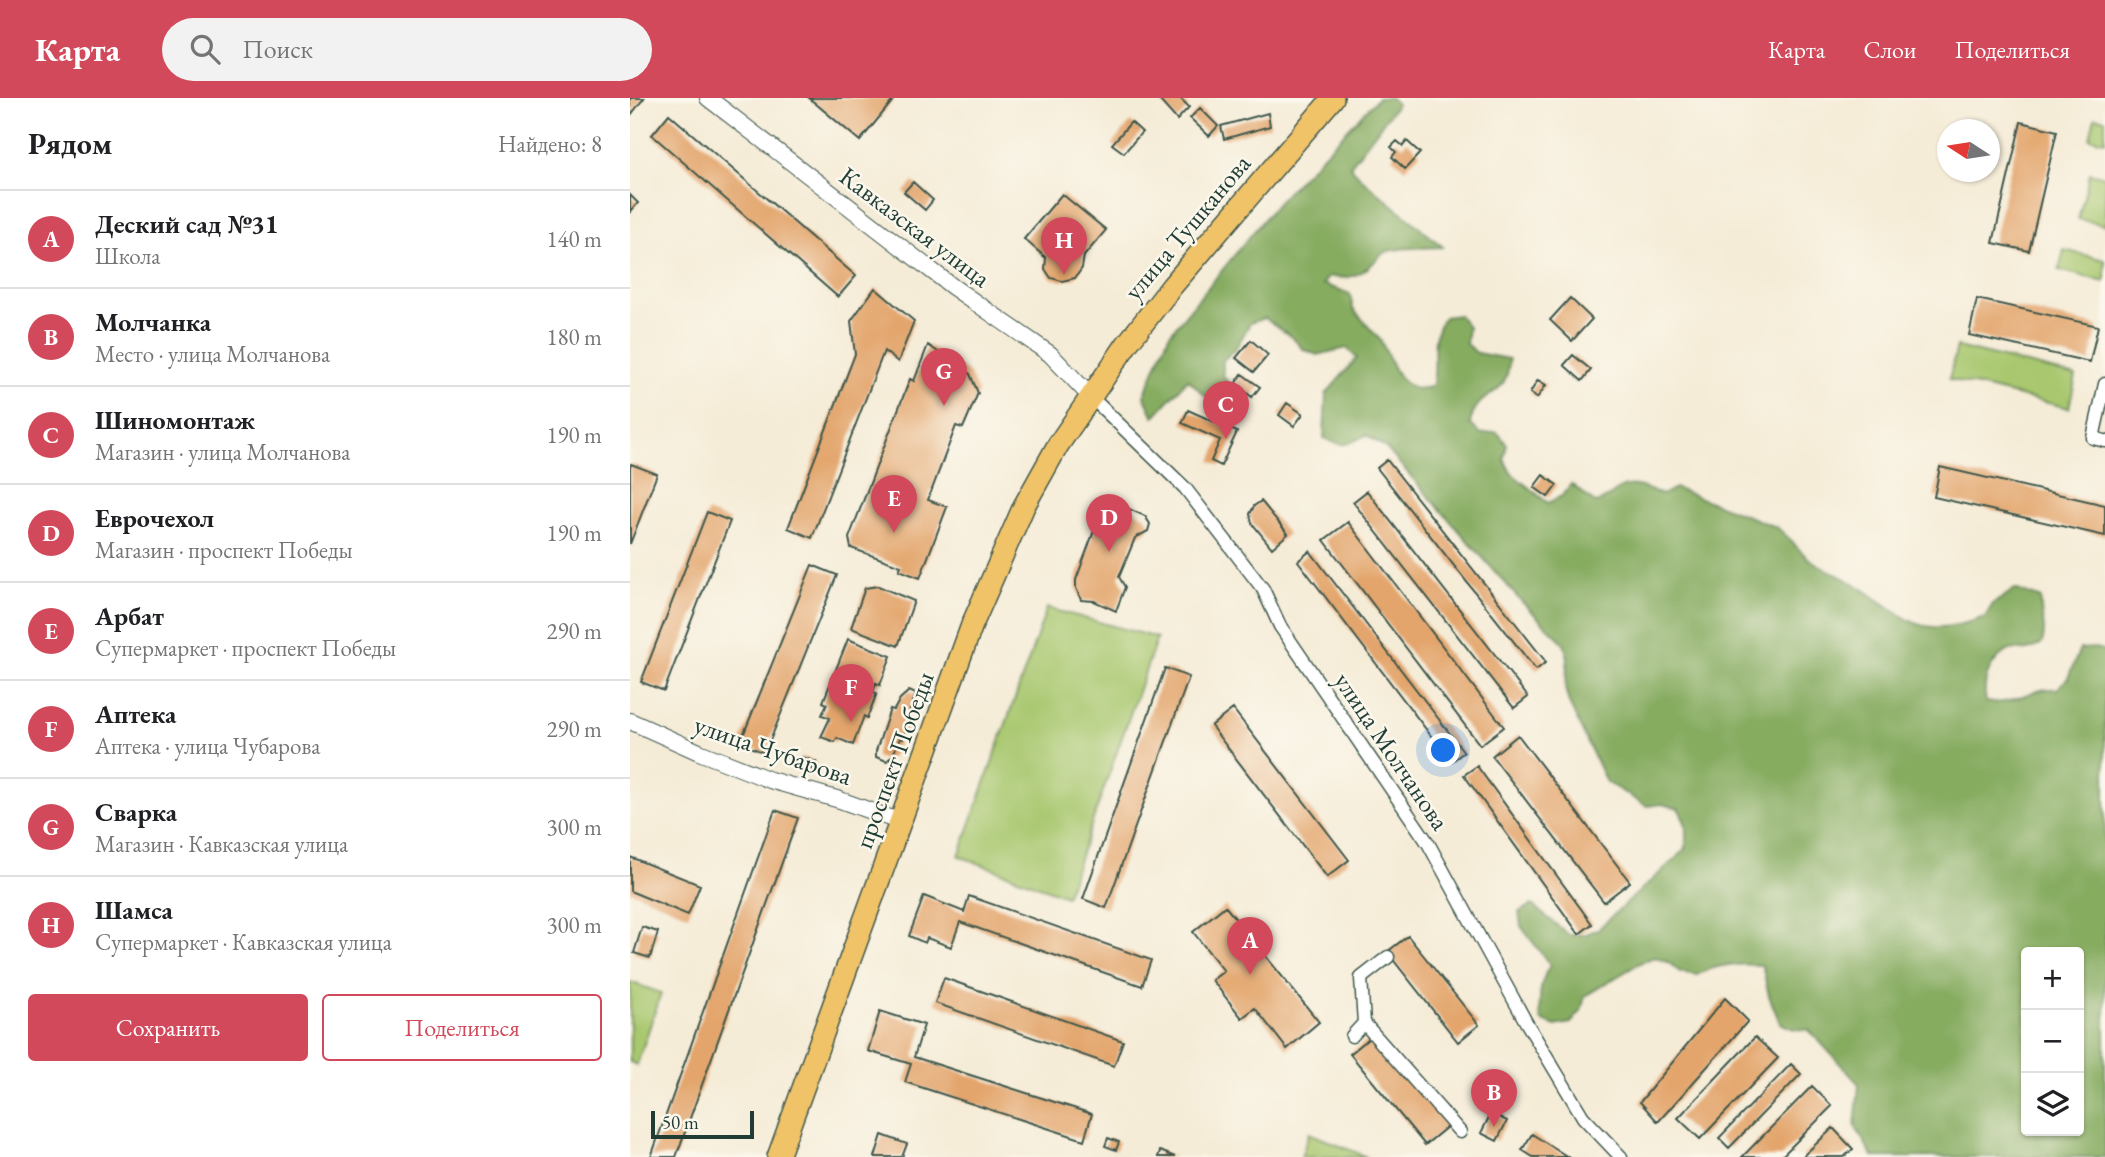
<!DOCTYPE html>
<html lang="ru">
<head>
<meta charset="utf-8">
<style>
	body { margin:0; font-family:"EB Garamond",serif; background:#f2f2f2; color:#202124 }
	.controls { position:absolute; right:21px; bottom:21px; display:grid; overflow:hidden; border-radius:7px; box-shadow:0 2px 5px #0004 }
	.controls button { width:63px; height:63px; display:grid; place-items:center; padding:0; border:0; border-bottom:2px solid #e0e0e0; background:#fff; color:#202124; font:35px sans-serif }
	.compass { position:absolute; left:1307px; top:21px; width:63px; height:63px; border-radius:50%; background:#fff; box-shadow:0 2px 5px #0004; rotate:282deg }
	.scale { position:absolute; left:21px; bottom:18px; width:103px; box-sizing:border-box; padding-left:7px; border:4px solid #1f3d34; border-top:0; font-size:19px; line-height:24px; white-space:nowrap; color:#1f3d34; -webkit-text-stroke:5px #fbf7ec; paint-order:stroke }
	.you { position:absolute; left:814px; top:653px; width:24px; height:24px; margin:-18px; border:5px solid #fff; border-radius:50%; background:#1a73e8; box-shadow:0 0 0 10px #1a73e833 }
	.badge { display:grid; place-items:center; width:46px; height:46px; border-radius:50%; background:#d1495b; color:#fff; font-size:23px; font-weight:700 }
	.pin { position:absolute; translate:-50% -58px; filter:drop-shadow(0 2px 4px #0008) }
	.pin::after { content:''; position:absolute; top:37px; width:24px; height:21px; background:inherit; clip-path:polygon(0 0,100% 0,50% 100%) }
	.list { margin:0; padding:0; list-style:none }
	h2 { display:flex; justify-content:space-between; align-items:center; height:91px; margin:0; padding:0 28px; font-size:30px }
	h2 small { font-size:23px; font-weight:400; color:#757577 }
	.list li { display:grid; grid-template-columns:46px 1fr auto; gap:21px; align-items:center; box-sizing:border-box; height:98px; padding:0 28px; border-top:2px solid #e0e0e0 }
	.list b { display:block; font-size:26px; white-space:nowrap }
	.list p { margin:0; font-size:23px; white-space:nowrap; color:#757577 }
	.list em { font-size:23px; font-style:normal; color:#757577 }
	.actions { display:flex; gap:14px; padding:21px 28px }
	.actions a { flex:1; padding:16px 0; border:2px solid #d1495b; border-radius:7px; text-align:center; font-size:24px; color:#d1495b }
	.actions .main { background:#d1495b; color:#fff }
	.icon { flex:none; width:38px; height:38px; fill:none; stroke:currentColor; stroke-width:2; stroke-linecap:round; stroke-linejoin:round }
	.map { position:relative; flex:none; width:1475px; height:1059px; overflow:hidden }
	header { display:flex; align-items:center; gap:42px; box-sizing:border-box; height:98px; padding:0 35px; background:#d1495b; color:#fff }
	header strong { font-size:33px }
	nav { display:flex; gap:38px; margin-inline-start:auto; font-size:24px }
	.search { width:490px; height:63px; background:#f2f2f2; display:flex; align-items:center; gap:18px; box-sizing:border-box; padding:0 24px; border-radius:38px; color:#757577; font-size:26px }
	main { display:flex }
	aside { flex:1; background:#fff }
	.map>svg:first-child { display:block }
</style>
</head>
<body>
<header>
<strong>Карта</strong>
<div class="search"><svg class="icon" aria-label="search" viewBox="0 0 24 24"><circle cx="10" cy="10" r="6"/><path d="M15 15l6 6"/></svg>Поиск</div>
<nav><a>Карта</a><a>Слои</a><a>Поделиться</a></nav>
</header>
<main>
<aside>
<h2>Рядом<small>Найдено: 8</small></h2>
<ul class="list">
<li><span class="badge">A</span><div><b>Деский сад №31</b><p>Школа</p></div><em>140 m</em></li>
<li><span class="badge">B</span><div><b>Молчанка</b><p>Место · улица Молчанова</p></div><em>180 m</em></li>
<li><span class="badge">C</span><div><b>Шиномонтаж</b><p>Магазин · улица Молчанова</p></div><em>190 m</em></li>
<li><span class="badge">D</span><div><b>Еврочехол</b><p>Магазин · проспект Победы</p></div><em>190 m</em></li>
<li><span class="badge">E</span><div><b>Арбат</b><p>Супермаркет · проспект Победы</p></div><em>290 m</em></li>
<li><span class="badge">F</span><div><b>Аптека</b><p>Аптека · улица Чубарова</p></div><em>290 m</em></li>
<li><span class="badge">G</span><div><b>Сварка</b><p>Магазин · Кавказская улица</p></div><em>300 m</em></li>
<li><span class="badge">H</span><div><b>Шамса</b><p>Супермаркет · Кавказская улица</p></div><em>300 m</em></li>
</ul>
<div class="actions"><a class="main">Сохранить</a><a>Поделиться</a></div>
</aside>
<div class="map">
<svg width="1475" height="1059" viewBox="0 0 1475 1059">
	<rect width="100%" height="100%" fill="#fbf7ec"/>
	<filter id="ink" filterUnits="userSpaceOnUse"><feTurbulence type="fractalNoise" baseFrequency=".0143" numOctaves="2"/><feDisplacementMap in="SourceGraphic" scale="14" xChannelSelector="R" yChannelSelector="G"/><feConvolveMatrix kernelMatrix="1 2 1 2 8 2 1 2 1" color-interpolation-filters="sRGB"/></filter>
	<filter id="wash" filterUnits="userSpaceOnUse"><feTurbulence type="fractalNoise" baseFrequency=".00686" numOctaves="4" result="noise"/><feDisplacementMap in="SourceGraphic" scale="28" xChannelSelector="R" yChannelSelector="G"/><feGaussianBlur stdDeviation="1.57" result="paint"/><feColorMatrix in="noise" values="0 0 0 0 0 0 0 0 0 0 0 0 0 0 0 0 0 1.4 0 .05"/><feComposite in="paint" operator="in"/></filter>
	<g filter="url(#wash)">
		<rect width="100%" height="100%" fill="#f5ecd7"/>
		<path fill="#a8c76e" stroke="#648251" stroke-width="2" d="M1465,19L1475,21V43L1460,40Z
			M1460,75L1475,79V127L1448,121Z
			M1434,152L1475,162V184L1429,172Z
			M1327,249L1446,278L1439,310L1319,281Z
			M417,510L527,540L436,798L329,758Z
			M0,884L31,895L7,967L0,964Z
			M679,1035L737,1059H671Z"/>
		<path fill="#86ac61" stroke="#52744a" stroke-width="2" fill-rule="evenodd" d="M748,0H761L767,6L720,68L733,82L813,149C798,150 765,148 752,156C751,156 745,164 744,164C732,177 716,183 699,178L693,186L720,196L723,211L751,243L764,271L774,284L786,291L802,289C809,262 797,244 814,219L829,217L838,229L836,246L847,255L879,261C878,305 847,288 840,326L851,336L867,334L877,346L874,361L881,375L918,405L932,398L941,386L965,405C979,401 979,397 989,391C1002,382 1019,392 1032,397L1045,390L1146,429C1160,439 1168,453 1181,462C1196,472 1213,479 1228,488C1281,522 1288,543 1355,519L1363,506L1385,491L1411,501C1409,521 1418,525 1412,545C1408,548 1402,551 1397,552C1391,553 1386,550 1380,552C1359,561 1352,584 1356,604C1388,608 1397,589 1427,591L1438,580L1450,551L1466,550L1475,553V1059H1243L1225,1028L1229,986L1179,932L1164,931L1150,925L1139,898L1132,867C1108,866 1088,865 1067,877L1050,874L1038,864L1024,859L1010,865L955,898L951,913L941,925L925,928L911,922C908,902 909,884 920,867L891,828L889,814L902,807L939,837H954L968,831L1055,752C1059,735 1057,725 1048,710L1032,706L1017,708L976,684L939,605L935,590L938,560L934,545L890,502L756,350L736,337C719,347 712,350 694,340L696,296L727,260L717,250L687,257L673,251L663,240L635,220L620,225L605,252L593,262V277L601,289L593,315L558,281L524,319L514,298L539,237L648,104ZM1396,854H1449V1033H1396Z"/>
		<g id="blocks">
			<path fill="#e3a56c" d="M0,0H14L0,18Z
				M179,0H265L230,43Z
				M532,0H550L559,9L547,22L530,3Z
				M570,10L588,28L579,38L560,20Z
				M638,15L640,28L594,41L591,28Z
				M39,16L226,178L208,199L22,37Z
				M501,24L512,34L494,55L482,46Z
				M1391,24L1427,33L1399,153L1363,145Z
				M767,43L773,48L777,43L790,55L775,71L762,59L766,54L761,49Z
				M283,84L303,102L295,112L274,94Z
				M432,96L476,132L454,158L452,170L445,180L432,183L421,180L415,171L416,160L394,141Z
				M0,97L8,105L0,114Z
				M245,190L284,223L268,264L254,253L182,440L158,430L225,256L221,223Z
				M940,200L962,221L942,243L920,222Z
				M1347,201L1468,228L1460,264L1339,237Z
				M621,242L638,257L624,274L606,260Z
				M298,247L340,276L348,295L333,330L326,328L298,402L317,409L290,480L269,472L271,468L221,450L219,440L280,281L284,283Z
				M943,257L961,272L952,283L934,267Z
				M612,276L630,289L622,299L605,286Z
				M908,282L916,287L907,300L900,295Z
				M657,305L673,316L664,328L649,317Z
				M558,312L607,334L591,368L581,363L590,342L552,325Z
				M757,362L916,564L906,572L747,370Z
				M1,366L27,376L0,446V370Z
				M1310,369L1475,407V438L1304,399Z
				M913,377L927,387L918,399L904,389Z
				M737,393L898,599L884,610L723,404Z
				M631,403L658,436L642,450L622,425L620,416L624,408Z
				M483,404L515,418L520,426L518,433L505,440L489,479L495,489L486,513L464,503L451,502L446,490V482L472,411L475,406Z
				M77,414L100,423L34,593L11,584Z
				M718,424L874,629L850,647L694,442Z
				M680,453L834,654L821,664L668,463Z
				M182,467L207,477L135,655L110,645Z
				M248,488L284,503L268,548L221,530L235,490Z
				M218,541L261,558L250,587L246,585L243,594L247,595L237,620L234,618L223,647L207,640L205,644L191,639L200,620L192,617L197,606L193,604Z
				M535,570L559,579L476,810L453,801Z
				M279,593L286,596L275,627L277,628L273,641L270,640L263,657L257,663L246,659V653L260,611L264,612L270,601Z
				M603,611L719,762L697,779L581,628Z
				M888,637L1000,784L974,804L862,658Z
				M172,659L186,664L184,672L170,667Z
				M847,668L962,826L949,836L834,677Z
				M145,712L168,720L46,1059H21Z
				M0,759L70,787L58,817L0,793Z
				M294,798L334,814L339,798L521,862L512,888L330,824L321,849L297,840L295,845L279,838Z
				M595,808L689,924L657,951L625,910L612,920L582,882L594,873L563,834Z
				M12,829L28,834L20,860L4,855Z
				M778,838L849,927L828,944L757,854Z
				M314,880L493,943L484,968L305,905Z
				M1095,900L1118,923L1028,1024L1010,1004Z
				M250,913L294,927L284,959L462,1016L454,1042L275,984L281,966L238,953Z
				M743,937L818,1028L795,1047L720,956Z
				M1125,939L1148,960L1070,1041L1048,1020Z
				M1161,966L1171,976L1099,1050L1089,1040Z
				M1182,988L1202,1008L1151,1059H1112Z
				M861,1015L877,1023L867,1043L851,1035Z
				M1203,1030L1223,1051L1214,1059H1172Z
				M902,1036L938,1059H903L892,1052Z
				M252,1037L277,1046L272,1059H245Z
				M478,1040L489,1044L486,1052L475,1048Z
				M530,1053L545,1059H528Z"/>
		</g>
	</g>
	<g filter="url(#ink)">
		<use href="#blocks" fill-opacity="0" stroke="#3f574c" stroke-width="2"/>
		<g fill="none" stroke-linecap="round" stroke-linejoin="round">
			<g stroke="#3f574c" stroke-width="15">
				<path id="minor" d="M1475,286L1463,340L1475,343
					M460,298L555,390L633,491L650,528L798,745L896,924L953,1019L991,1059
					M734,925L830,1034
					M722,938L734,925L731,880L758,859"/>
			</g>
			<g stroke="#3f574c" stroke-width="18">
				<path id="tertiary" d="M78,0L323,189L420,256L460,298
					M0,623L69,654L140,682L210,702L271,724"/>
			</g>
			<g stroke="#3f574c" stroke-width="24">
				<path id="primary" d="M148,1059L342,527L394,408L428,347L497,246L542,188L703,0"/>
			</g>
			<use href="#minor" stroke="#fff" stroke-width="12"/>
			<use href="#tertiary" stroke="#fff" stroke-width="16"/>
			<use href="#primary" stroke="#f1c369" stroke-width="21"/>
		</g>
	</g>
	<g text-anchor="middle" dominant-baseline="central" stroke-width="5" stroke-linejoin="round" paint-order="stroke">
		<g font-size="26" fill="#1f3d34" stroke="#fbf7ec">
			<text transform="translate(285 129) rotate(37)">Кавказская улица</text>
			<text transform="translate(557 129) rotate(-50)">улица Тушканова</text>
			<text transform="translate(143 652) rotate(19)">улица Чубарова</text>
			<text transform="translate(762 653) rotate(56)">улица Молчанова</text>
			<text transform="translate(264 662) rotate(-70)">проспект Победы</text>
		</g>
	</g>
</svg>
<div class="controls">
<button>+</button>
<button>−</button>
<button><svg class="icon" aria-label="layers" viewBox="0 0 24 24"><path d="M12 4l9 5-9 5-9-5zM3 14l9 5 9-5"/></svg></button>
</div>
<svg class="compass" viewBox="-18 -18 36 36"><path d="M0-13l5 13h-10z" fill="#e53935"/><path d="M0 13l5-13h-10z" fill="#757577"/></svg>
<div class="scale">50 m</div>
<div class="you"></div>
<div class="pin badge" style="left:620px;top:877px">A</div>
<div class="pin badge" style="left:864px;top:1029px">B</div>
<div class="pin badge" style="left:596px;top:341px">C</div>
<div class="pin badge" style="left:479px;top:454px">D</div>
<div class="pin badge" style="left:264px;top:435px">E</div>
<div class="pin badge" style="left:221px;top:624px">F</div>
<div class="pin badge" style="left:314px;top:308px">G</div>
<div class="pin badge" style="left:434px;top:177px">H</div>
</div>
</main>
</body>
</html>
